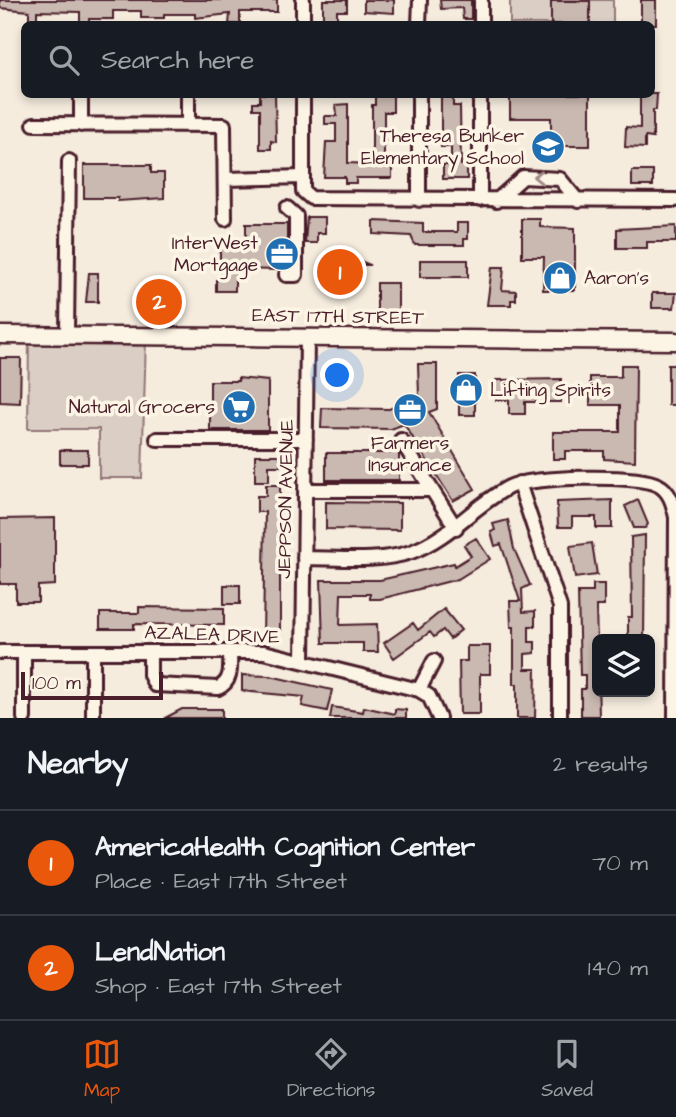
<!DOCTYPE html>
<html lang="en">
<head>
<meta charset="utf-8">
<style>
	body { margin:0; font-family:"Architects Daughter",sans-serif; background:#242831; color:#f1f3f6 }
	.controls { position:absolute; right:21px; bottom:21px; display:grid; overflow:hidden; border-radius:10px; box-shadow:0 4px 10px #0003 }
	.controls button { width:63px; height:63px; display:grid; place-items:center; padding:0; border:0; border-bottom:2px solid #363941; background:#171b24; color:#f1f3f6; font:35px sans-serif }
	.scale { position:absolute; left:21px; bottom:18px; width:142px; box-sizing:border-box; padding-left:7px; border:4px solid #4a1f2b; border-top:0; font-size:19px; line-height:24px; white-space:nowrap; color:#4a1f2b; -webkit-text-stroke:5px #fcf5e5; paint-order:stroke }
	.you { position:absolute; left:338px; top:376px; width:24px; height:24px; margin:-18px; border:5px solid #fff; border-radius:50%; background:#1a73e8; box-shadow:0 0 0 10px #1a73e833 }
	.badge { display:grid; place-items:center; width:46px; height:46px; border-radius:50%; background:#ea580c; color:#fff; font-size:23px; font-weight:700 }
	.pin { position:absolute; translate:-50% -50%; border:4px solid #fff; box-shadow:0 2px 7px #0006 }
	.list { margin:0; padding:0; list-style:none }
	h2 { display:flex; justify-content:space-between; align-items:center; height:91px; margin:0; padding:0 28px; font-size:30px }
	h2 small { font-size:23px; font-weight:400; color:#9ea1a6 }
	.list li { display:grid; grid-template-columns:46px 1fr auto; gap:21px; align-items:center; box-sizing:border-box; height:105px; padding:0 28px; border-top:2px solid #363941 }
	.list b { display:block; font-size:26px; white-space:nowrap }
	.list p { margin:0; font-size:23px; white-space:nowrap; color:#9ea1a6 }
	.list em { font-size:23px; font-style:normal; color:#9ea1a6 }
	.icon { flex:none; width:38px; height:38px; fill:none; stroke:currentColor; stroke-width:2; stroke-linecap:round; stroke-linejoin:round }
	.map { position:relative; flex:none; width:676px; height:718px; overflow:hidden }
	.search { position:absolute; background:#171b24; box-shadow:0 4px 10px #0003; left:21px; right:21px; top:21px; height:77px; display:flex; align-items:center; gap:18px; box-sizing:border-box; padding:0 24px; border-radius:10px; color:#9ea1a6; font-size:26px }
	.sheet { height:301px; background:#171b24 }
	nav { display:flex; justify-content:space-around; align-items:center; box-sizing:border-box; height:98px; border-top:2px solid #363941; background:#171b24; font-size:19px; color:#9ea1a6 }
	nav a { display:grid; justify-items:center; gap:4px }
	nav .on { color:#ea580c }
	.map>svg:first-child { display:block }
</style>
</head>
<body>
<div class="map">
<svg width="676" height="718" viewBox="0 0 676 718">
	<rect width="100%" height="100%" fill="#f5ecde"/>
	<filter id="ink" filterUnits="userSpaceOnUse"><feTurbulence type="fractalNoise" baseFrequency=".0143" numOctaves="2"/><feDisplacementMap in="SourceGraphic" scale="14" xChannelSelector="R" yChannelSelector="G"/><feConvolveMatrix kernelMatrix="1 2 1 2 8 2 1 2 1" color-interpolation-filters="sRGB"/></filter>
	<g filter="url(#ink)">
		<path fill="#dbcec4" stroke="#927678" stroke-width="2" d="M510,0H613V24H590L589,1L551,2V24H510Z
			M29,335L146,336L142,478H99V429H28Z"/>
		<path fill="#cab9b1" stroke="#4a1f2b" stroke-width="2" d="M0,0H277V12H240V24H229L230,14L195,18V14H164V18H141V11H113V19H89V24H80V12L37,11V24H29V11L0,8Z
			M323,0H347V11H337V24H323Z
			M364,0H394V13L364,11Z
			M440,0H471V19H463L462,8L441,9Z
			M641,0H656V24H641Z
			M551,1H590V24H551Z
			M260,94H275L276,142L271,141V149H260V109H253V102H260Z
			M375,94H393V112H384V131H393V141H384V164H392V178H356V183H345V177H324L326,142H336V124H325V116H337L336,105L348,104V163L372,164V105H375Z
			M441,94H453V106H460L461,165H467V179H443V165H451V147H441Z
			M510,94H590V146H551V118H510Z
			M640,94H657L656,110H653V138L645,137V148L625,147L626,127L640,128Z
			M84,165H151V173H164V198L118,201V198H84Z
			M632,171H653V186H632Z
			M307,217H325V233H317V243H305Z
			M522,219H540V227L575,228V290H543L544,257H522Z
			M374,221L423,223V232H457V223H468V239H464V245H415L411,236L374,234Z
			M246,224H287V266L279,270L235,269V291H216V280H220V243H246Z
			M676,226V242H647V248H617V229Z
			M329,258H353L370,265H354L353,284L334,286L327,278Z
			M420,260H468V277H420Z
			M492,267H504L502,290L516,291V300H511V305H487Z
			M89,273H98V302H86Z
			M377,283H398V311H377Z
			M148,292H170V312H148Z
			M652,293H676L674,308H652Z
			M0,358H21L20,403L0,402Z
			M418,364H437V409L429,412L475,489L453,501L404,424L391,429L321,428L322,408L389,409L419,397Z
			M621,365H636L635,461L604,459V451H565V459H553V432H620V405H590V377H621Z
			M668,365H676V405H668Z
			M459,375H475V415H459Z
			M238,378L268,381V430H210V381H238Z
			M561,379V402H525V414H509V400H496V380Z
			M60,450H88V464H60Z
			M326,453H399V480H326Z
			M255,455H280V466H269V481H255Z
			M266,485H280V637H263L265,512H257V496H266Z
			M612,500V528H596V517H572V527H558L557,502Z
			M638,500L648,524L645,528H634L625,506Z
			M326,502L400,503V530L326,529Z
			M55,518V585L38,586V602H16V584H0V519Z
			M508,520L514,549L530,585L522,589L523,612L535,611V626H529V642H535V653L525,654V669H536L535,718H517V684H514V627H511L510,601H520L501,544L495,546L491,532L495,530L493,524Z
			M645,535L644,639H628V617H632L631,537Z
			M476,538L490,559L458,579L380,599H370V594H341L340,625L377,624L378,652H363V643H323L321,580H380L454,563L455,566L471,556L464,545Z
			M592,543L597,575L575,578L570,546Z
			M593,584H604V606H596L599,716H581V689H585V675H580L578,592H593Z
			M224,585H240V604H224Z
			M139,607L224,608V625L134,624V629H100V613H139Z
			M444,609L461,630L450,639L443,630L434,637L430,632L394,658L384,643L413,623L418,630Z
			M467,646H490V674H480V714H460L459,661H467Z
			M242,675L270,676L332,690L327,711L302,706L304,697L242,691Z
			M332,707L363,712L364,707L395,714V709L406,710V718H330Z
			M182,709H222V718H165Z"/>
		<g fill="none" stroke-linecap="round" stroke-linejoin="round">
			<g stroke="#4a1f2b" stroke-width="18">
				<path id="minor" d="M303,0V24
					M419,24L420,0
					M481,24V0
					M303,94V191L311,198L676,200
					M34,124L224,125L225,219
					M81,125V94
					M188,125V94
					M225,179L303,177
					M419,200V94
					M480,200V94
					M496,201L523,177L560,179L578,201
					M286,275H296V216L287,208
					M67,335L69,161
					M157,439H306
					M401,440L432,490
					M519,483L560,607V718
					M305,490H432L456,528
					M304,558C338,558 378,563 411,552C450,538 474,505 509,487C531,476 637,474 658,485C670,491 673,504 676,517L675,718
					M0,652H264L419,690L429,696L439,718
					M24,652V718
					M93,652V718
					M150,652V675L155,685L218,688C233,681 230,666 230,652
					M303,660L307,338
					M419,690L434,661"/>
			</g>
			<g stroke="#4a1f2b" stroke-width="21">
				<path id="major" d="M0,335L676,341"/>
			</g>
			<use href="#minor" stroke="#fcf5e5" stroke-width="12"/>
			<use href="#major" stroke="#fcf5e5" stroke-width="16"/>
		</g>
		<defs><path id="oneway-chevron" d="M-2-3.5L2.5 0L-2 3.5" fill="none" stroke-width="1.6" stroke-linecap="round" stroke-linejoin="round" transform="scale(1.75)"/></defs>
		<use stroke="#a38a88" href="#oneway-chevron" transform="translate(538 177) rotate(-179)"/>
	</g>
	<defs>
		<g id="school-disc" transform="scale(1.75)"><circle r="9.5" fill="#1f6fb2" stroke="#fcf5e5"/><path d="M0-5L7-2L0 1L-7-2ZM-4 1L0 2.5L4 1V4Q0 6-4 4Z" fill="#fff"/></g>
		<g id="office-disc" transform="scale(1.75)"><circle r="9.5" fill="#1f6fb2" stroke="#fcf5e5"/><path d="M-6-3h4V-5.5h4V-3h4V5H-6ZM-1-4.5V-3h2v-1.5ZM-6 0V1H6V0Z" fill="#fff"/></g>
		<g id="shop-disc" transform="scale(1.75)"><circle r="9.5" fill="#1f6fb2" stroke="#fcf5e5"/><path d="M-5-2.5h2.3a2.7 3.5 0 0 1 5.4 0H5L5.5 6h-11ZM-1.5-2.5h3a1.5 2.3 0 0 0-3 0Z" fill="#fff"/></g>
		<g id="supermarket-disc" transform="scale(1.75)"><circle r="9.5" fill="#1f6fb2" stroke="#fcf5e5"/><path d="M-6-5.5h2.5l.6 2H6L4.5 2H-2.5L-4.4-4H-6ZM-1.5 3.2a1.3 1.3 0 1 0 .1 0ZM3 3.2a1.3 1.3 0 1 0 .1 0Z" fill="#fff"/></g>
	</defs>
	<g fill-rule="evenodd">
		<use href="#school-disc" x="548" y="147"/>
		<use href="#office-disc" x="282" y="254"/>
		<use href="#shop-disc" x="560" y="278"/>
		<use href="#shop-disc" x="466" y="390"/>
		<use href="#supermarket-disc" x="239" y="407"/>
		<use href="#office-disc" x="410" y="410"/>
	</g>
	<g text-anchor="middle" dominant-baseline="central" stroke-width="7" stroke-linejoin="round" paint-order="stroke">
		<g font-size="19" fill="#4a1f2b" stroke="#fcf5e5" text-anchor="end">
			<text x="524" y="136">Theresa Bunker<tspan x="524" dy="22">Elementary School</tspan></text>
			<text x="258" y="243">InterWest<tspan x="258" dy="22">Mortgage</tspan></text>
			<text x="584" y="278" text-anchor="start">Aaron's</text>
			<text x="490" y="390" text-anchor="start">Lifting Spirits</text>
			<text x="215" y="407">Natural Grocers</text>
			<text x="410" y="443" text-anchor="middle">Farmers<tspan x="410" dy="22">Insurance</tspan></text>
		</g>
		<g font-size="19" fill="#4a1f2b" stroke="#fcf5e5">
			<text transform="translate(338 317) rotate(1)">EAST 17TH STREET</text>
			<text transform="translate(286 499) rotate(-89)">JEPPSON AVENUE</text>
			<text transform="translate(212 635) rotate(2)">AZALEA DRIVE</text>
		</g>
	</g>
</svg>
<div class="controls">
<button><svg class="icon" aria-label="layers" viewBox="0 0 24 24"><path d="M12 4l9 5-9 5-9-5zM3 14l9 5 9-5"/></svg></button>
</div>
<div class="scale">100 m</div>
<div class="you"></div>
<div class="pin badge" style="left:340px;top:272px">1</div>
<div class="pin badge" style="left:159px;top:302px">2</div>
<div class="search"><svg class="icon" aria-label="search" viewBox="0 0 24 24"><circle cx="10" cy="10" r="6"/><path d="M15 15l6 6"/></svg>Search here</div>
</div>
<section class="sheet">
<h2>Nearby<small>2 results</small></h2>
<ul class="list">
<li><span class="badge">1</span><div><b>AmericaHealth Cognition Center</b><p>Place · East 17th Street</p></div><em>70 m</em></li>
<li><span class="badge">2</span><div><b>LendNation</b><p>Shop · East 17th Street</p></div><em>140 m</em></li>
</ul>
</section>
<nav>
<a class="on"><svg class="icon" aria-label="map" viewBox="0 0 24 24"><path d="M3 6l6-2 6 2 6-2v14l-6 2-6-2-6 2zM9 4v14M15 6v14"/></svg>Map</a>
<a><svg class="icon" aria-label="directions" viewBox="0 0 24 24"><path d="M12 3l9 9-9 9-9-9zM9 14v-3h6M13 9l2 2-2 2"/></svg>Directions</a>
<a><svg class="icon" aria-label="saved" viewBox="0 0 24 24"><path d="M7 4h10v16l-5-4-5 4z"/></svg>Saved</a>
</nav>
</body>
</html>
